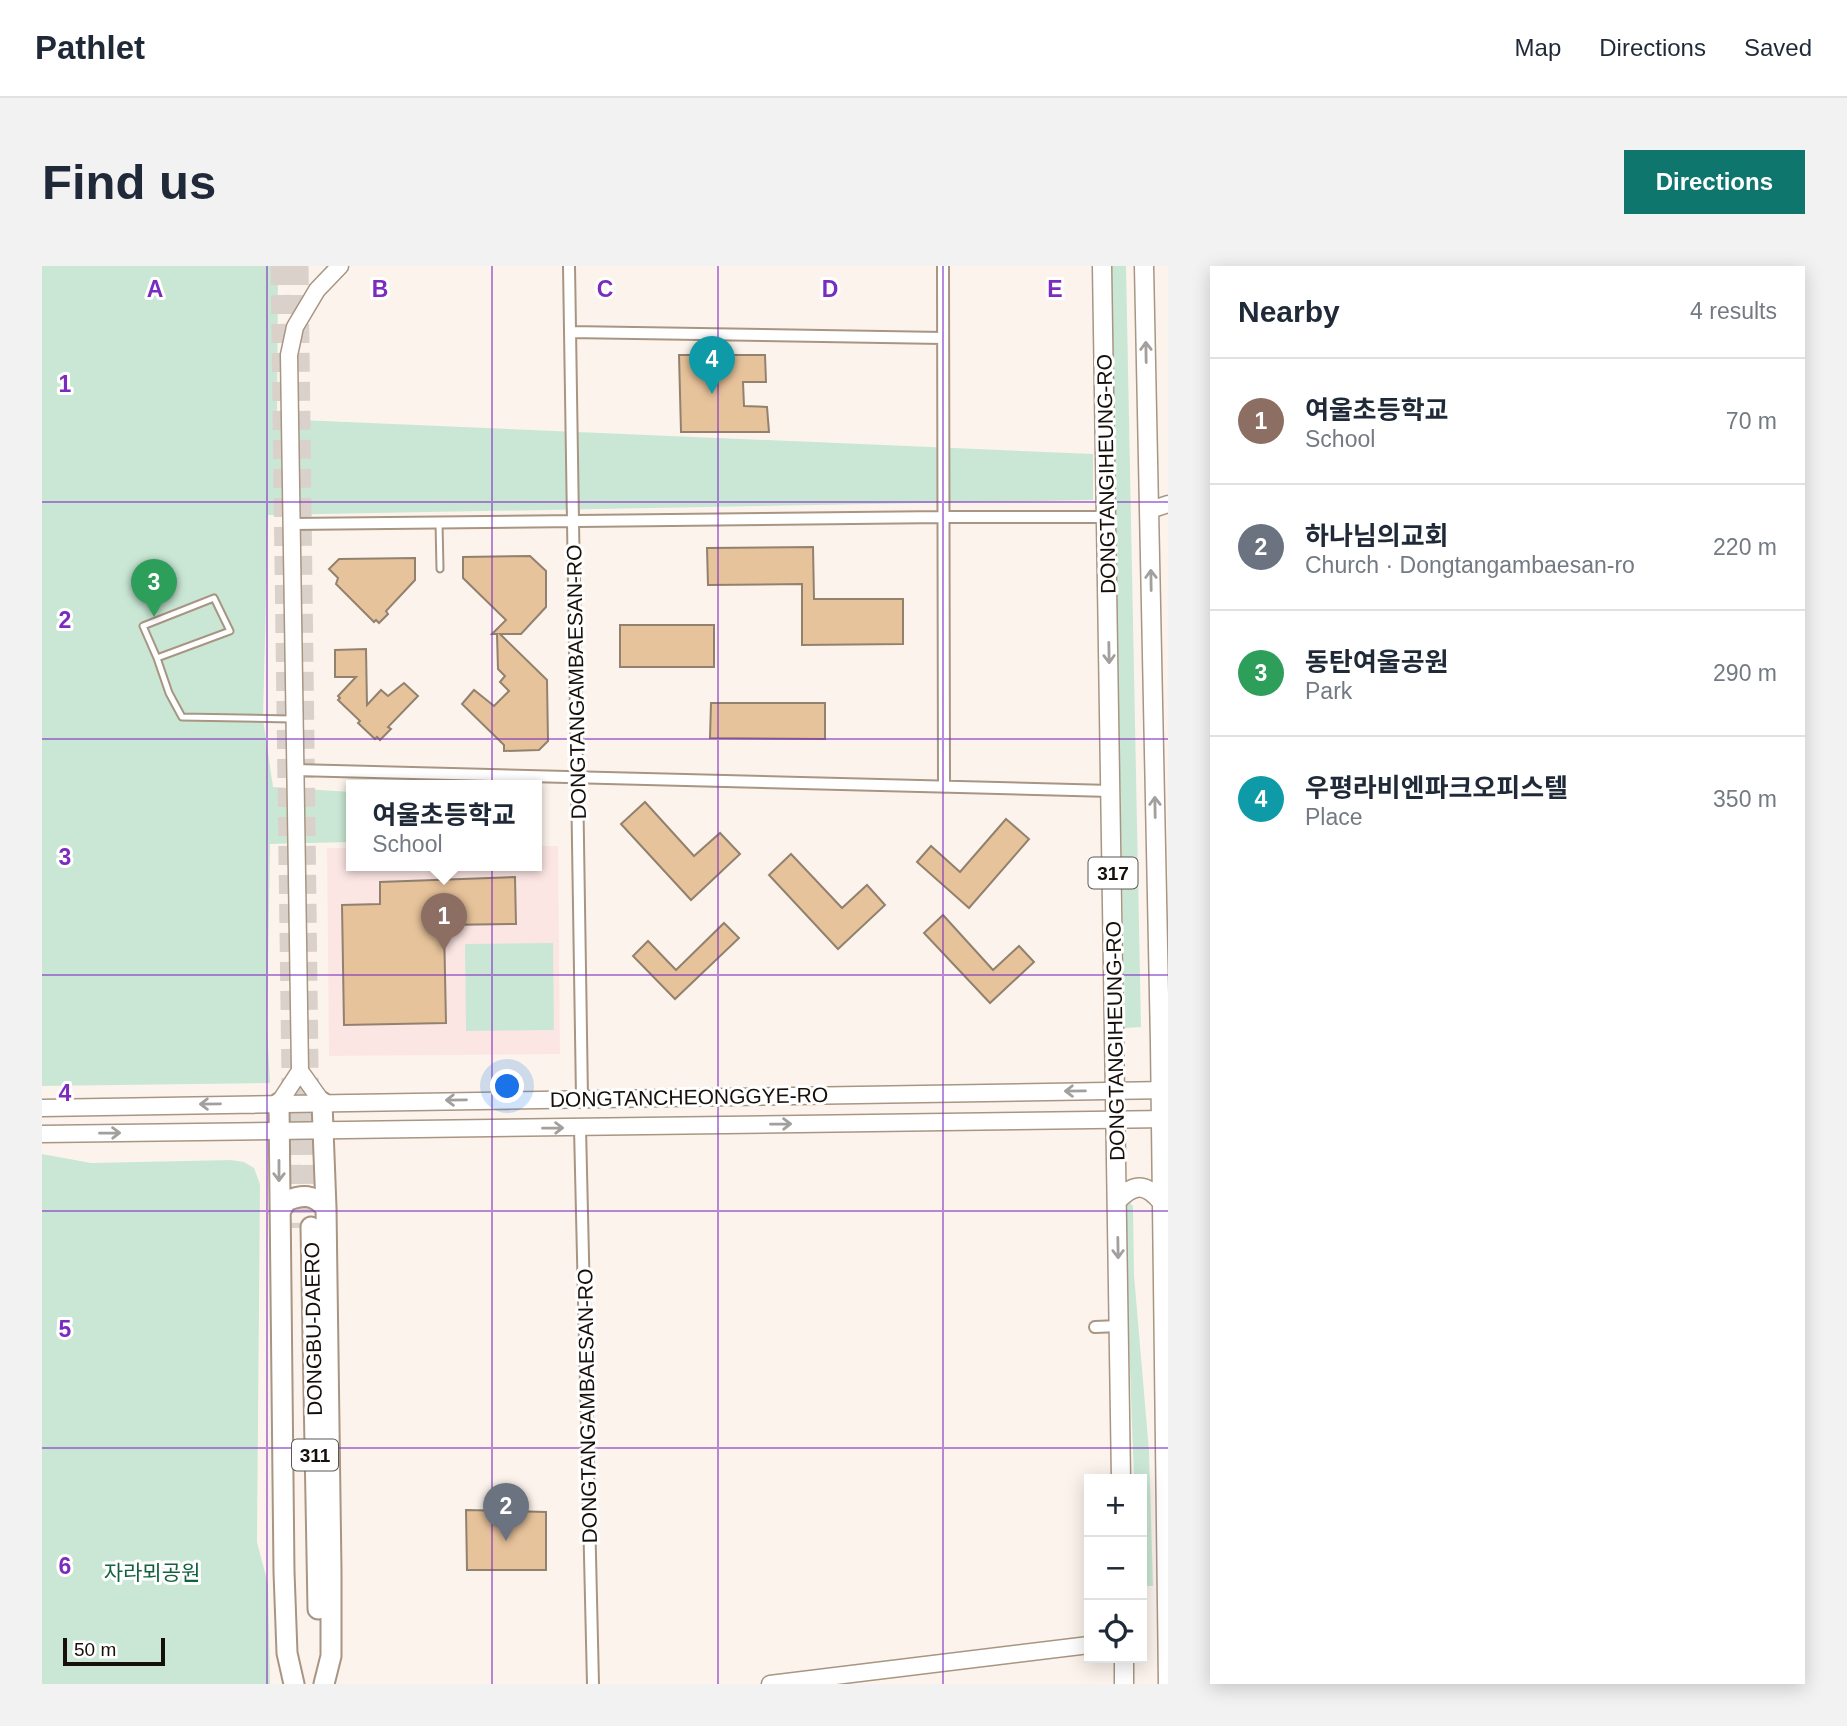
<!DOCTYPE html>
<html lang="en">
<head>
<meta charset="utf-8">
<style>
	body { margin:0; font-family:Helvetica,"Noto Sans KR",sans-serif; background:#f2f2f3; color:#1f2937 }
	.controls { position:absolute; right:21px; bottom:21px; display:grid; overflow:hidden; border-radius:0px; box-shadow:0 4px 18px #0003 }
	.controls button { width:63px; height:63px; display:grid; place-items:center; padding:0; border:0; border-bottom:2px solid #e0e1e3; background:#fff; color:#1f2937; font:35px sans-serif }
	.scale { position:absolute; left:21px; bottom:18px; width:102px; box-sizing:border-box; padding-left:7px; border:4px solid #17100a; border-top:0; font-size:19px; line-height:24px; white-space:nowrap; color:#17100a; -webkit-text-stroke:5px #fff; paint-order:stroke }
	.you { position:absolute; left:466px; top:821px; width:24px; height:24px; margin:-18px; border:5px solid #fff; border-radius:50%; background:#1a73e8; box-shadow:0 0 0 10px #1a73e833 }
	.badge { display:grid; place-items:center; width:46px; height:46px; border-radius:50%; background:#0f766e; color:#fff; font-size:23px; font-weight:700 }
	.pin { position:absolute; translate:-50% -58px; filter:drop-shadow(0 2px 4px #0008) }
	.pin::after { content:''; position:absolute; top:37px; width:24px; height:21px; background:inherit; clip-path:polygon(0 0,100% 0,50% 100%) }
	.popup { position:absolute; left:304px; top:514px; width:196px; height:91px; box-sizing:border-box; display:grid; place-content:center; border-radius:0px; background:#fff; filter:drop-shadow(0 2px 5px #0005); font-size:23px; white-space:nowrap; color:#747a83 }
	.popup b { font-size:26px; color:#1f2937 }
	.popup::after { content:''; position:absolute; left:50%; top:100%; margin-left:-14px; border:14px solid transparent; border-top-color:#fff }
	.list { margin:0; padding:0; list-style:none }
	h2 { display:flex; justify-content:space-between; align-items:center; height:91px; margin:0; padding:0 28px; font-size:30px }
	h2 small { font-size:23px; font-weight:400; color:#747a83 }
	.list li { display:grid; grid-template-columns:46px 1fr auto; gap:21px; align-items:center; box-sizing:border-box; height:126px; padding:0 28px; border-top:2px solid #e0e1e3 }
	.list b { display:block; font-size:26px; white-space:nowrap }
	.list p { margin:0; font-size:23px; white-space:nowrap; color:#747a83 }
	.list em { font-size:23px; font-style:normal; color:#747a83 }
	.icon { flex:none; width:38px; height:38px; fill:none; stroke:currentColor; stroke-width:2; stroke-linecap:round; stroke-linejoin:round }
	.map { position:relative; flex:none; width:1126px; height:1418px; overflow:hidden; border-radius:0px }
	header { display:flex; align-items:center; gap:42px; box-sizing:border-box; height:98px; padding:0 35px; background:#fff; border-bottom:2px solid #e0e1e3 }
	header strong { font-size:33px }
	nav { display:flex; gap:38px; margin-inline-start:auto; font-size:24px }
	.intro { display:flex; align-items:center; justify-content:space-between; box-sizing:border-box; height:168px; padding:0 42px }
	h1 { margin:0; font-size:49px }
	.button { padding:18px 32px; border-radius:0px; background:#0f766e; color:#fff; font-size:24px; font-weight:700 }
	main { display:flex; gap:42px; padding:0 42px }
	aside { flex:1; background:#fff; border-radius:0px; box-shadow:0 4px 18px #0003 }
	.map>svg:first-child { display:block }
</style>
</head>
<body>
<header>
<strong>Pathlet</strong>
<nav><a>Map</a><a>Directions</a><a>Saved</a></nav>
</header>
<div class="intro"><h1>Find us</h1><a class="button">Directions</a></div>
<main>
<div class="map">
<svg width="1126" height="1418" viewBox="0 0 1126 1418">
	<rect width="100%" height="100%" fill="#fcf4ec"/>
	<path fill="#fce6e4" d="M495,580H516L518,788L287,790L285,582H309V599H495Z"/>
	<path fill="#cae7d5" d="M0,0H236L235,153L1051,188V234L226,249L221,453L231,521L309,526V576L228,578L225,761L228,817L0,820Z
		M1068,0H1084L1099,761L1083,762Z
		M511,677L512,764L424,765L423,678Z
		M0,888L49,897L189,894L202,896L212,902L218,918L215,1276L226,1318L228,1418H0Z
		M1088,937L1091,940L1092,1009L1107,1185L1111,1320H1100V1213H1092L1082,940Z"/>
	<path fill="#e7c39b" stroke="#92816f" stroke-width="2" d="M637,89H723L724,116H701L702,140L725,141L727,166H639Z
		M771,281L772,333H861V378L760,379V318L666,319L665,282Z
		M488,290L504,305V341L479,368H458L505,414L506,475L497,484L462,485V479L420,438L432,424L452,440L467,425L458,416L463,410L456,403L455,368H450L464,354L421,312V291Z
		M373,292V314L344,345L346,348L337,357L334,354L332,356L294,318L296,312L287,303L297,293Z
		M578,359H672V401H578Z
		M324,383L325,439L339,424L346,430L362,417L376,430L346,461L349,463L338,474L335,471L333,473L316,457L318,455L296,434L298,432L296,430L314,411H293V384Z
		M669,437H783V473L668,472Z
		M603,536L652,590L678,567L698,588L649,634L579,558Z
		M964,553L987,573L927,642L875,596L889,580L918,606Z
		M749,588L800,642L825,619L843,639L796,683L727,609Z
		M473,611L474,658L402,659L404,757L302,759L300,639L338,638V616Z
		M901,649L951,704L977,680L992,696L948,737L882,667Z
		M682,657L697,672L633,733L591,690L606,675L634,704Z
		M424,1244L504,1246V1304H425Z"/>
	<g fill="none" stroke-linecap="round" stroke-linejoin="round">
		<path stroke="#dad2ca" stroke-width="19" stroke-dasharray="19 10" stroke-linecap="butt" d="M238,0L251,962
			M257,0L269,961"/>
		<g stroke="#a89583" stroke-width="9">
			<path id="lane" d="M397,257L398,303
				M115,392L101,360L172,332L188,365L115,392L127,427L140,451L249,453"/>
		</g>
		<g stroke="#a89583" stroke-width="14">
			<path id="street" d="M527,0L540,832
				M901,0L902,521
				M528,66L901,72
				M249,258L901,251H1066
				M253,504L1069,525
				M538,862L551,1418
				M1053,1061L1077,1060"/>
		</g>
		<g stroke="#a89583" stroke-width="19">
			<path id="secondary" d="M1108,244L1126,238
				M280,836L258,805L247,89L253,61L275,24L298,0
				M237,837L258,805
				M0,842L1126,824
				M0,868L1126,853
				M728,1418L1047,1379"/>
		</g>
		<g stroke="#a89583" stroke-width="21">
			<path id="primary" d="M1060,0L1079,1213
				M1102,0L1118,777L1126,1418
				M1075,935C1092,917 1103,917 1119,935
				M1082,1392V1418"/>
		</g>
		<g stroke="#a89583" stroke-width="23">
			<path id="highway" d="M280,836L284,942L289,1305V1390L282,1418
				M237,837L242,1306L245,1387L252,1418
				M238,946L244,935C261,928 271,928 284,942
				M269,961L276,1343"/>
		</g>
		<use href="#lane" stroke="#fff" stroke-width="5"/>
		<use href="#street" stroke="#fff" stroke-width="10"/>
		<use href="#secondary" stroke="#fff" stroke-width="16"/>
		<use href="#primary" stroke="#fff" stroke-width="18"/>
		<use href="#highway" stroke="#fff" stroke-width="19"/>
	</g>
	<defs><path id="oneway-shaft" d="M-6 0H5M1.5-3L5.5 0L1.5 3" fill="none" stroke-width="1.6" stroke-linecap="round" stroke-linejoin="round" transform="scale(1.75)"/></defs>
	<g stroke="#a29f9d">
		<use href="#oneway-shaft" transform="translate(1104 86) rotate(-91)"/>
		<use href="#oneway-shaft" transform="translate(1109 314) rotate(-91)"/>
		<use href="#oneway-shaft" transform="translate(1067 387) rotate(89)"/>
		<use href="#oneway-shaft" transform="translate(1113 541) rotate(-91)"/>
		<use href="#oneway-shaft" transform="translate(1033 825) rotate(179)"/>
		<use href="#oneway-shaft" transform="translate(414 834) rotate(179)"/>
		<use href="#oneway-shaft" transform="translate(168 838) rotate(179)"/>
		<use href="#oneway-shaft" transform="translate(739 858) rotate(-1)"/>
		<use href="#oneway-shaft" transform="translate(511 862) rotate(-1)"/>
		<use href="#oneway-shaft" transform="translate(68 867) rotate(-1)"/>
		<use href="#oneway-shaft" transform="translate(237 905) rotate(90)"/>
		<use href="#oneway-shaft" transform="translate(1076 982) rotate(89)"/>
	</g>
	<path fill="none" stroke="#7b2cbf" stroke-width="2" stroke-opacity="0.55" d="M225,0V1418M450,0V1418M676,0V1418M901,0V1418M0,236H1126M0,473H1126M0,709H1126M0,945H1126M0,1182H1126"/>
	<g text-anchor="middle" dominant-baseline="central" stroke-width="6" stroke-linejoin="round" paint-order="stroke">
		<g fill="#fff" stroke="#5d5854" stroke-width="2">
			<rect x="1046.5" y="591.5" width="49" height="31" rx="5"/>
			<rect x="250" y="1173.5" width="46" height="31" rx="5"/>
		</g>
		<g font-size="19" font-weight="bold" fill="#17100a">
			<text x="1071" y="607">317</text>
			<text x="273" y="1189">311</text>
		</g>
		<g font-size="21" fill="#17100a" stroke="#fff">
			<text transform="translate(1064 208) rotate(-91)">DONGTANGIHEUNG-RO</text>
			<text transform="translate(534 416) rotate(-91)">DONGTANGAMBAESAN-RO</text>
			<text transform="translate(1073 775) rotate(-91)">DONGTANGIHEUNG-RO</text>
			<text transform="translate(647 831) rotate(-1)">DONGTANCHEONGGYE-RO</text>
			<text transform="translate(271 1063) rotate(-91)">DONGBU-DAERO</text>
			<text transform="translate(545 1140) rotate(-91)">DONGTANGAMBAESAN-RO</text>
		</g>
		<g font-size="21" fill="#13623d" stroke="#fff">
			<text x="110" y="1306">자라뫼공원</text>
		</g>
	</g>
	<g font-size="23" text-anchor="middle" font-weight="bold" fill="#7b2cbf" stroke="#fff" stroke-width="6" stroke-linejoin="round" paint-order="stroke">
		<text x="113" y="31">A</text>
		<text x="338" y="31">B</text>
		<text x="563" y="31">C</text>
		<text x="788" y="31">D</text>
		<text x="1013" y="31">E</text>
		<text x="23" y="126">1</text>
		<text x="23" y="362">2</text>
		<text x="23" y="599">3</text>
		<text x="23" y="835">4</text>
		<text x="23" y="1071">5</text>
		<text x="23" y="1308">6</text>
	</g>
</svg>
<div class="controls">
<button>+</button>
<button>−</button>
<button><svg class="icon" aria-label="locate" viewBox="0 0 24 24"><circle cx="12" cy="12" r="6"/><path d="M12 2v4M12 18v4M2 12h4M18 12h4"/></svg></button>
</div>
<div class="scale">50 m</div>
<div class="you"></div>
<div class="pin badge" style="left:402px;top:685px;background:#8d6e63">1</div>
<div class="popup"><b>여울초등학교</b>School</div>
<div class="pin badge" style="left:464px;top:1275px;background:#6b7280">2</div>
<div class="pin badge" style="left:112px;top:351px;background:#2e9e5b">3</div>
<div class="pin badge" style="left:670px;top:128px;background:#0f9aa8">4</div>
</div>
<aside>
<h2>Nearby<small>4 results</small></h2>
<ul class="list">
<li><span class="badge" style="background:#8d6e63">1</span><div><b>여울초등학교</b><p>School</p></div><em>70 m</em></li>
<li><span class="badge" style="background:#6b7280">2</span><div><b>하나님의교회</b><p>Church · Dongtangambaesan-ro</p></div><em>220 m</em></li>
<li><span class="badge" style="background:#2e9e5b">3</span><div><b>동탄여울공원</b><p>Park</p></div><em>290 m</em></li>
<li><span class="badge" style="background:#0f9aa8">4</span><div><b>우평라비엔파크오피스텔</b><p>Place</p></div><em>350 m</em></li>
</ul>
</aside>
</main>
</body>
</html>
